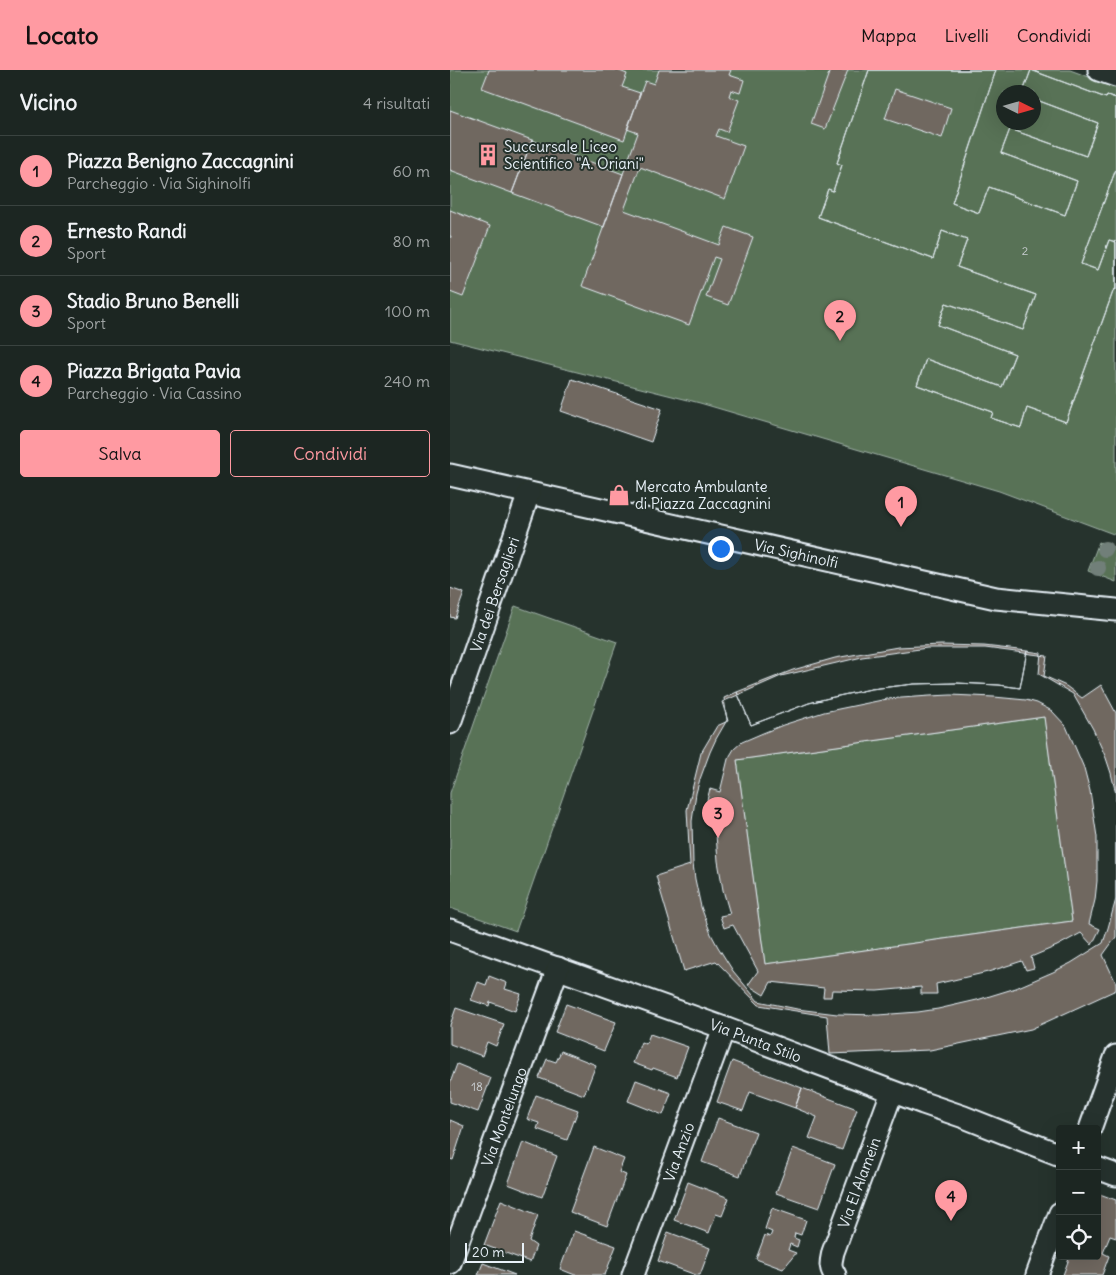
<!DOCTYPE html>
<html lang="it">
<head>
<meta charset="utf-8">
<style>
	body { margin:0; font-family:Delius,sans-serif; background:#252e2a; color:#f1f3f6 }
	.controls { position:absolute; right:15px; bottom:15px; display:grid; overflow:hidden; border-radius:5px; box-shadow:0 5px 20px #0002 }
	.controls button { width:45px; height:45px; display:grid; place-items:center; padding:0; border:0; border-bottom:1px solid #3a4340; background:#1c2622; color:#f1f3f6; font:25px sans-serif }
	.compass { position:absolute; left:546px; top:15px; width:45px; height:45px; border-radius:50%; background:#1c2622; box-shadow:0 5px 20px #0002; rotate:95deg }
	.scale { position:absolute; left:15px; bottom:12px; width:59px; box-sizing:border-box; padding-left:5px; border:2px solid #e8f1f8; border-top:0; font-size:14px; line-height:18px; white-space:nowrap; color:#e8f1f8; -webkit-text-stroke:4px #26332d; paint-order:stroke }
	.you { position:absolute; left:270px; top:478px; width:18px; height:18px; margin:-12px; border:4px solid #fff; border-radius:50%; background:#1a73e8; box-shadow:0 0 0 8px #1a73e833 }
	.badge { display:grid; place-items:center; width:32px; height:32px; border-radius:50%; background:#ff9aa2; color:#111; font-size:16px; font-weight:700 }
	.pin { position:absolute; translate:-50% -41px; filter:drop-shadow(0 1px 2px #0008) }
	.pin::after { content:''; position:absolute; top:26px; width:18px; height:15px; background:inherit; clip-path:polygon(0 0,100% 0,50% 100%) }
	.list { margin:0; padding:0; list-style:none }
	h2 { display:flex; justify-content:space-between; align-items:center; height:65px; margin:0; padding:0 20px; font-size:21px }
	h2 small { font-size:16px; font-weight:400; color:#a0a5a5 }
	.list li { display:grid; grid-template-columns:32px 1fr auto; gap:15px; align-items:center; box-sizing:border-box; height:70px; padding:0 20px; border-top:1px solid #3a4340 }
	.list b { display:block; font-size:19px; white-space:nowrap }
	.list p { margin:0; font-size:16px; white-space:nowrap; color:#a0a5a5 }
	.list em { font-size:16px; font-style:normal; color:#a0a5a5 }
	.actions { display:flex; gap:10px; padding:15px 20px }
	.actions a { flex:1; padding:11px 0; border:1px solid #ff9aa2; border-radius:5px; text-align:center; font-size:18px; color:#ff9aa2 }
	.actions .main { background:#ff9aa2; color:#111 }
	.icon { flex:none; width:28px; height:28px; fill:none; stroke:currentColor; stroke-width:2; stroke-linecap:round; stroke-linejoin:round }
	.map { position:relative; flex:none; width:666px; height:1205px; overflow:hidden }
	header { display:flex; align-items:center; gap:30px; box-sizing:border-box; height:70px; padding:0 25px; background:#ff9aa2; color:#111 }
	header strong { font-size:24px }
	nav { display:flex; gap:28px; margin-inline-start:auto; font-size:18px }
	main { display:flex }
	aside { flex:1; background:#1c2622 }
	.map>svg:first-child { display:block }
</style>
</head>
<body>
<header>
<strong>Locato</strong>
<nav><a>Mappa</a><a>Livelli</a><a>Condividi</a></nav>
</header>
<main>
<aside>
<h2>Vicino<small>4 risultati</small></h2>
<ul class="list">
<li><span class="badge">1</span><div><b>Piazza Benigno Zaccagnini</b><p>Parcheggio · Via Sighinolfi</p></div><em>60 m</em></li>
<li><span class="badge">2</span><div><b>Ernesto Randi</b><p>Sport</p></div><em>80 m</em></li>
<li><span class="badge">3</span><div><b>Stadio Bruno Benelli</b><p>Sport</p></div><em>100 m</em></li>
<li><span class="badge">4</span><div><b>Piazza Brigata Pavia</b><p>Parcheggio · Via Cassino</p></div><em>240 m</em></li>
</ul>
<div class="actions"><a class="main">Salva</a><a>Condividi</a></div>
</aside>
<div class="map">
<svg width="666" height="1205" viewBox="0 0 666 1205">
	<rect width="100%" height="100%" fill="#26332d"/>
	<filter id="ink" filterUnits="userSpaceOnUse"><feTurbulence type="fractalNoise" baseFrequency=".02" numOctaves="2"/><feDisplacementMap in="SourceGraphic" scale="10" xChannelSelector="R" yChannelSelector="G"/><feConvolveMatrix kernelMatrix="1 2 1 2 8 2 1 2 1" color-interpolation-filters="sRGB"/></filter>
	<g filter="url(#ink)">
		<path fill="#597257" stroke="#a0b2a8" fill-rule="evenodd" d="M0,0H620L666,17V465L549,421L250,333L0,270ZM554,22H584V52H554Z
			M649,472L666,478V512L638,501Z
			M65,536L167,572L66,861L0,838V723Z
			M594,647L622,851L315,894L287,690Z"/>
		<path fill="#706860" stroke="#e8f1f8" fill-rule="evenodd" d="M39,0H167L177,4L172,17L190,23L174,70L32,18Z
			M209,0H281L279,5L294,10L290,23L281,20L279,26L289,30L277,62L269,59L266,66L294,76L275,129L190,97L174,140L269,175L276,157L303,167L278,235L256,227L270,189L264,187L239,255L132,216L188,63L177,59L195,11L204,14Z
			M380,0H398L375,59L361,54Z
			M419,0H546L502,133L529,143L539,117L615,145L627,111L551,83L560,59L636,86L648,53L584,29V22H573L581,0L656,28L657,25L666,28V99L631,194L648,200L659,170L666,172V220L664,219L616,352L577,338L571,358L541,348L543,342L467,315L476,289L552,317L565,284L488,255L496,233L573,260L586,225L507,197L517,170L492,161L483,189L368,147L378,119L383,121L392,95L387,93ZM445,19L501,38L492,68L435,49Z
			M419,0H546L502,133L529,143L539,117L615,145L627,111L551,83L560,59L636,86L648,53L584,29V22H573L581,0L656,28L657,25L666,28V99L631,194L648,200L659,170L666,172V220L664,219L616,352L577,338L571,358L541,348L543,342L467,315L476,289L552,317L565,284L488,255L496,233L573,260L586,225L507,197L517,170L492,161L483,189L368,147L378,119L383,121L392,95L387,93Z
			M0,40L82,70L62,123L0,100Z
			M82,70L173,104L154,157L62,123Z
			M0,140L40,156L13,227L0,222V170L1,166H0Z
			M122,309L212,339L201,372L111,341Z
			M0,518L14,523L5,548L0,547Z
			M491,575L534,576L577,581L570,618L549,615L506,613L464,614L421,619L379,628L359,633L301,655L287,622L343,600L385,588L448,577Z
			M477,578H535L597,586L594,606L616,616L632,628L651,615L666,643V867L653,885L666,913V920L581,959L480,980L380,984L377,946L309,935L266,891L234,901L206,806L240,795L237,740L251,683L267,656L278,651L272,632L331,606L412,587ZM594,647L622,851L315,894L287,690Z
			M577,581L591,583L589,604L623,624L643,659L656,688L661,703L666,724V829L658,858L653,873L621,893L603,902L566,918L527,930L488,939L468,942L428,945L387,944L347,939L308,931L283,901L268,877L261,864L251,837L245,809L243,794L242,751L246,723L250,709L260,682L266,669L277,650L274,628L287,622L301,655L359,633L379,628L421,619L464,614L506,613L549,615L570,618ZM501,625L544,627L576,630L587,633L602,641L616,656L634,698L640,721L647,767V811L645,830L639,854L650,859L642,875L631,863L607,876L581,887L584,898L576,900L572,891L538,902L486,914L487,924H471V917L427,921L382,920L381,927H373L374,918L321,912L314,925L298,915L308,901L283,855L274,858L270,846L280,844L273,820L268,791L266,764L268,732L257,730L260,719L270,722L278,689L284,679L292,672L313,663L333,655L374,642L437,629L480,626Z
			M39,906L57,913L55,919L71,924L65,941L40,932L39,936L21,930L28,912L36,915Z
			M116,934L166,952L154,981L105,962Z
			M6,938L54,954L46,976L37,972L32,986L0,974V955Z
			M200,964L238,977L227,1007L203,998L202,1000L183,993L191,972L196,974Z
			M111,981L146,995L134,1025L89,1008L97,989L106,992Z
			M282,991L352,1018L345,1038L300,1022L293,1041L267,1032Z
			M7,994L41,1008L28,1042L0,1032V1013Z
			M186,1010L221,1023L213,1045L178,1031Z
			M352,1018L407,1039L392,1080L359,1068L367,1047L345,1038Z
			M86,1025L128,1040L117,1070L87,1059L89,1053L77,1049Z
			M268,1048L306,1062L290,1106L252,1092Z
			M0,1050L14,1056L3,1090L0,1089Z
			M73,1072L107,1086L92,1127L58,1114Z
			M144,1077L174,1089L169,1102L176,1105L157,1156L120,1142Z
			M343,1078L385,1094L369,1138L326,1123Z
			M238,1112L279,1128L272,1146L266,1144L259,1163L224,1150Z
			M647,1123L666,1130V1168L660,1166L653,1183L659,1186L652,1205H613L620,1186H647Z
			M51,1130L88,1145L79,1171L86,1176L80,1192L34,1175Z
			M322,1138L356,1150L351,1165L345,1163L344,1168L349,1170L347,1177L340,1174L338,1180L346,1183L333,1199L306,1189L315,1165L320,1167L322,1162L315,1159Z
			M124,1161L166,1176L155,1205H125L110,1199Z
			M218,1162L260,1178L250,1205H246L208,1191Z
			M33,1193L65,1205H28Z"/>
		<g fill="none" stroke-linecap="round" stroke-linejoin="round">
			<g stroke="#e8f1f8" stroke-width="25">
				<g id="street">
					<path d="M649,0L666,6"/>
					<path id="s1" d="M0,405L546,528L666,540"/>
					<path id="s2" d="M0,653L79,423"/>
					<path id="s3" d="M0,860L274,958L473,1033L514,1047L610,1085"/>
					<path d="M640,1059L666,986"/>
					<path d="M647,1098L666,1105"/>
					<path id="s4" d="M0,1193L108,898"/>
					<path id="s5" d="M183,1205L274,958"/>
					<path id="s6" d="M385,1205C379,1196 381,1192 383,1182L442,1022"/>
					<path d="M587,1205L610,1143"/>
				</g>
			</g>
			<use href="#street" stroke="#26332d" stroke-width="21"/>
		</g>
		<g fill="#717f79">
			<circle cx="655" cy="479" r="8"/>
			<circle cx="648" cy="498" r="8"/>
		</g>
	</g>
	<defs>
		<g id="building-bare" transform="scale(1.725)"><path d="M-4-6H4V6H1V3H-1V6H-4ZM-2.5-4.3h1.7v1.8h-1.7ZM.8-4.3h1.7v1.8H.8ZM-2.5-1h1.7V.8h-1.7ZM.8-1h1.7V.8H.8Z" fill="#ff9aa2" stroke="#26332d" stroke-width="2.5" paint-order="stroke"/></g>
		<g id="shop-bare" transform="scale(1.725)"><path d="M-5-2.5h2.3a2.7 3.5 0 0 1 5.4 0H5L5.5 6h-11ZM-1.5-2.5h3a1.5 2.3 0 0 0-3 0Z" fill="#ff9aa2" stroke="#26332d" stroke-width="2.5" paint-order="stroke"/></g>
	</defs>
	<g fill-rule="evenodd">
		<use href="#building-bare" x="38" y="85"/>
		<use href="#shop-bare" x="169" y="425"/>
	</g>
	<g text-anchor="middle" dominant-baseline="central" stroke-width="4" stroke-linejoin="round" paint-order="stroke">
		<g font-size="12" fill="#cacfd2">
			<text x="575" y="180">2</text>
			<text x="27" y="1016">18</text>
		</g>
		<g font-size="15" fill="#e8f1f8" stroke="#26332d" text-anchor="start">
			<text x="54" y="76">Succursale Liceo<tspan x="54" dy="17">Scientifico "A. Oriani"</tspan></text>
			<text x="185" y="416">Mercato Ambulante<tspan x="185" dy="17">di Piazza Zaccagnini</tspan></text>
		</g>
		<g font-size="15" fill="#e8f1f8" stroke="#26332d">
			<text stroke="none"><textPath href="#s1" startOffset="355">Via Sighinolfi</textPath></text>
			<text stroke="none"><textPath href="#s2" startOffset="136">Via dei Bersaglieri</textPath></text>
			<text stroke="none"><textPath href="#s3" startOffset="325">Via Punta Stilo</textPath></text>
			<text stroke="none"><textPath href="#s4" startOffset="156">Via Montelungo</textPath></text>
			<text stroke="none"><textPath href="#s5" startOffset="131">Via Anzio</textPath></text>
			<text stroke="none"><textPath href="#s6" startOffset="98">Via El Alamein</textPath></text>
		</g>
	</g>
</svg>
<div class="controls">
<button>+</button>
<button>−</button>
<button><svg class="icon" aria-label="locate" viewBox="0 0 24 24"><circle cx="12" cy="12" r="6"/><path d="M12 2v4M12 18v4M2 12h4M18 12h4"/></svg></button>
</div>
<svg class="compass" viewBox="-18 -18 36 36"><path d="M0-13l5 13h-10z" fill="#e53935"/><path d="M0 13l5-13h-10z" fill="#a0a5a5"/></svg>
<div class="scale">20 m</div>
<div class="you"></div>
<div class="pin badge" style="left:451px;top:457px">1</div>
<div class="pin badge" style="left:390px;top:271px">2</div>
<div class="pin badge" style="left:268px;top:768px">3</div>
<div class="pin badge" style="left:501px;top:1151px">4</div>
</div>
</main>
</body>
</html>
